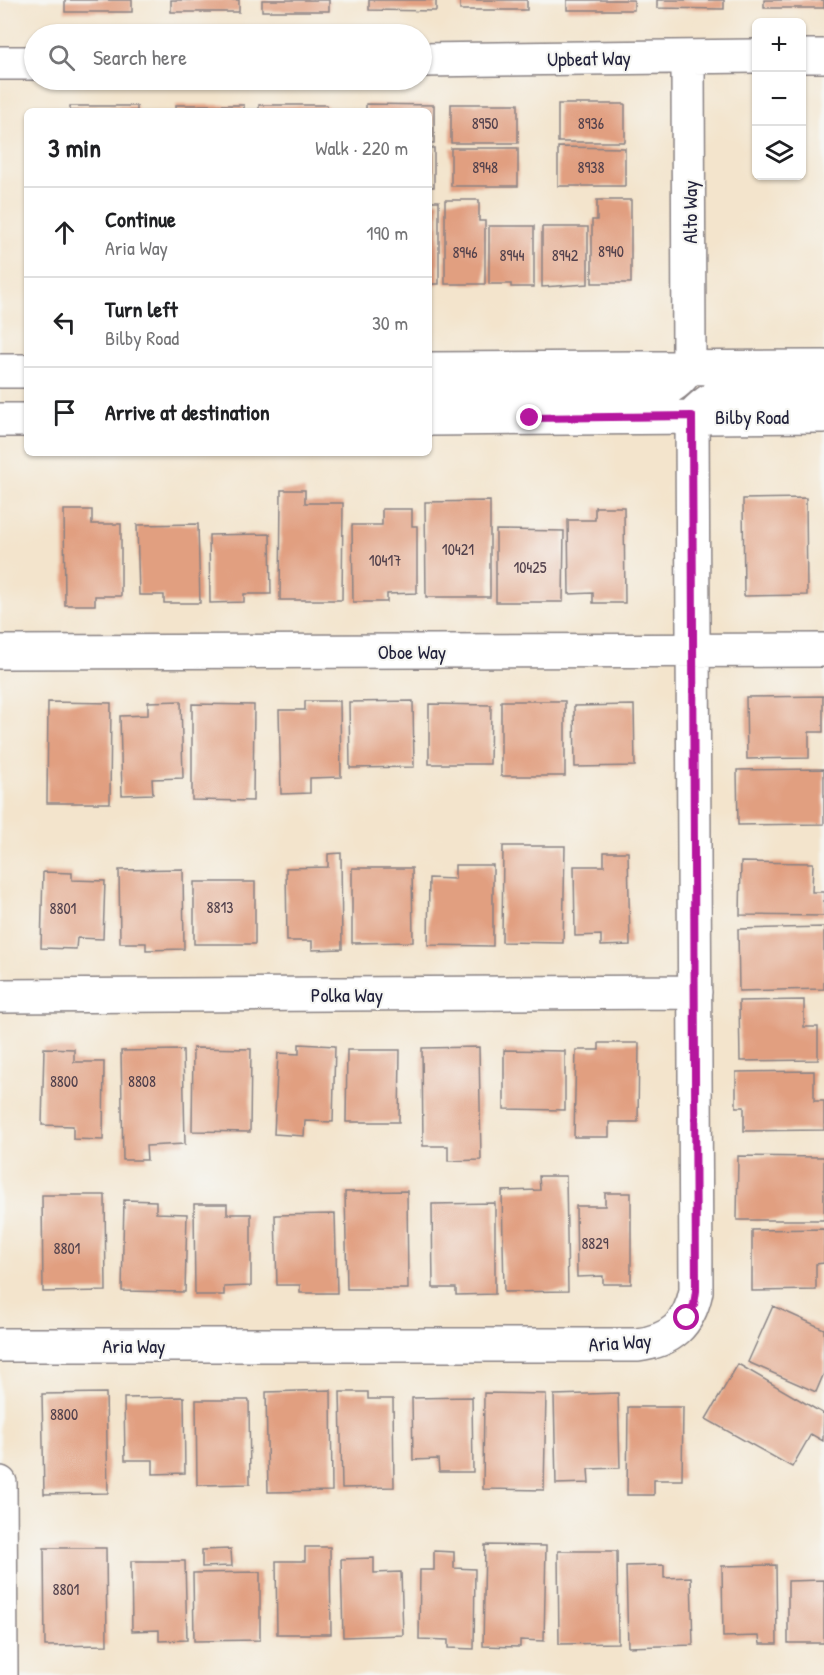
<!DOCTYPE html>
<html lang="en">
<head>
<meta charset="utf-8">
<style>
	body { margin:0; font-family:"Patrick Hand",sans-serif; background:#f2f2f2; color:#202124 }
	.controls { position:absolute; right:18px; top:18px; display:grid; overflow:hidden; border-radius:9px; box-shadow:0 2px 4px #0004 }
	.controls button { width:54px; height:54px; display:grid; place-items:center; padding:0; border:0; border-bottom:2px solid #e0e0e0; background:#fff; color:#202124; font:30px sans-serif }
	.stop { position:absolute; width:18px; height:18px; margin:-14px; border:4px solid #b5179e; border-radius:50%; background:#fff }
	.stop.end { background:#b5179e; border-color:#fff; box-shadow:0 2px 6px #0008 }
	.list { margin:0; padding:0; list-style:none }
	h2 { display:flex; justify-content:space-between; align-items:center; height:78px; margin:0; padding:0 24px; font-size:26px }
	h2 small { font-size:20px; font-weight:400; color:#757577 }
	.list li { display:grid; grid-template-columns:39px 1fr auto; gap:18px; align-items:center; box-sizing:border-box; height:90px; padding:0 24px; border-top:2px solid #e0e0e0 }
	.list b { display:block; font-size:22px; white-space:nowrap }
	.list p { margin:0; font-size:20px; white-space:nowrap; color:#757577 }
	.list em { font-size:20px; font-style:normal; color:#757577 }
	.icon { flex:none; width:33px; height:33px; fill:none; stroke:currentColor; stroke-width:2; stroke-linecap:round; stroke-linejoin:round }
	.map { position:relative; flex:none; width:824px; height:1675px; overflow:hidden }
	.search { position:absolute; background:#fff; box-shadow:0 2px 4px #0004; left:24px; top:24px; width:408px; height:66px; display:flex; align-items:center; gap:15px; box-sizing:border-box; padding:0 21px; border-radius:33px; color:#757577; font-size:22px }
	.panel { position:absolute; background:#fff; box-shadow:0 2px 4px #0004; left:24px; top:108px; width:408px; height:348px; border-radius:9px }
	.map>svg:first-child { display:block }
</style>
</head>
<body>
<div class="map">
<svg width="824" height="1675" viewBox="0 0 824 1675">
	<rect width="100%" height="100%" fill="#f6f6f2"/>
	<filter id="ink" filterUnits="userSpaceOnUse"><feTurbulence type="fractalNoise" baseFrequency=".0167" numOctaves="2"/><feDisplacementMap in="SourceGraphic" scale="12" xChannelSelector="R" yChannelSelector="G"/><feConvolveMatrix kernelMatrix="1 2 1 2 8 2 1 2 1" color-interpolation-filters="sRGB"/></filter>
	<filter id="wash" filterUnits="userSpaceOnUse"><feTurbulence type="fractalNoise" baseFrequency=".008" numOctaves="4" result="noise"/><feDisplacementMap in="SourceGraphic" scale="24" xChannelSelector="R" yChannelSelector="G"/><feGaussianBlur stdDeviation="1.35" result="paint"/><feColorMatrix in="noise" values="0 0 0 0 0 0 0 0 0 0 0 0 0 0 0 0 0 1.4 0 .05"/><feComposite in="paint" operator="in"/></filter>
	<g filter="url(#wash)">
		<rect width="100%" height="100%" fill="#f3e4cc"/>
		<g id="blocks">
			<path fill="#e19f80" d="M65,0H132V12H65Z
				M171,0H239V12H171Z
				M262,0H329V11H262Z
				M369,0H436V11L369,10Z
				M460,0H527V10H460Z
				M567,0H634V10H567Z
				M657,0H724V9L657,8Z
				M764,0H824V8H764Z
				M366,104L434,105V143H429V111H366Z
				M451,104H518V143H451Z
				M558,104H625V142H558Z
				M176,105H244V111H176Z
				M259,105H327V111H259Z
				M70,106H137V111H70Z
				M558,147L625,148V186H558Z
				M429,148H434V187H429Z
				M451,148H518V186H451Z
				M445,200H479V221H485V284H445Z
				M597,200H631V283H592V220H597Z
				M429,201H439V284H429Z
				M489,226H534V287H511V284H489Z
				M542,227H588V284L542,287Z
				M281,490H305V503H343L342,600H280Z
				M806,498L807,595L744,596L743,499Z
				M490,501V597H426L425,502Z
				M595,507H624L625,603H593V593L569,594L568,520H595Z
				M382,509H412V526H417V593L387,594V602H353L352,525H382Z
				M64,510H92V524H121V596H95V605H65Z
				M198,524L200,603H164V595H139L137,525Z
				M496,530L564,531L563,602H496Z
				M270,534L271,594H244V602L210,603L209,535Z
				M823,696V732H809V758L747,759L746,697Z
				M181,701L183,778L152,779L153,794L122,795L120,716L148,715V702Z
				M305,701H340L341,777L310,778V793L281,794L279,710H305Z
				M413,701L414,767L350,768L349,702Z
				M501,701H565V776H501Z
				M48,702L111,703L110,803H47Z
				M192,704L254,705L253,801L192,800Z
				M429,704L491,705L490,764H429Z
				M634,705L635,766L575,767L574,706Z
				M824,769V824L738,825L737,770Z
				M503,846H565L563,943L502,942Z
				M604,852H628L630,945L601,946V935L575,936L574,866H604Z
				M341,853L342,949L312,950V941H287L286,868L328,867V854Z
				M741,862L813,863L812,892H824V916L740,915Z
				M455,865H493V946L428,945L429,878L455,879Z
				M352,868H412L413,942L352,943Z
				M183,869L184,949L146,950V943H120L119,870Z
				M43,872L72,873V880L105,881L103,939L77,938L76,949L41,948Z
				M194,882H255V944H194Z
				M824,927V989L739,991L738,929Z
				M804,1000V1027H818V1060L740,1061L739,1001Z
				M599,1043H639L638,1122H609V1137H574L576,1050H599Z
				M299,1044L335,1046L333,1122L305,1121L304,1136L274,1134L278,1053L299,1054Z
				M479,1047L481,1160L448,1161V1146H423L422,1048Z
				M44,1048L74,1049V1062H104L103,1140L73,1139V1126L42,1125Z
				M193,1048L251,1049L250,1132L192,1131Z
				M183,1050L185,1144L146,1146L147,1160H123L121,1051Z
				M347,1050H400L399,1122H346Z
				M504,1050L565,1051V1110L504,1109Z
				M814,1071V1101H824V1130L744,1131V1107H736V1072Z
				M738,1156L824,1157V1220H737Z
				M539,1176H566L568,1291L504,1292L502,1191L540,1190Z
				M407,1191L408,1289H347L345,1192Z
				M605,1193H631V1284H603V1276L577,1277L576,1206H605Z
				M42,1195H105L106,1291L43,1292Z
				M124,1200L156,1201V1213L187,1214L185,1292L122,1291Z
				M495,1203V1294L456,1295V1288H433L432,1204Z
				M194,1204H227V1214H251V1286L224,1287V1295H195Z
				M335,1214L337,1293H300V1285H277L275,1215Z
				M824,1229V1263L816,1264V1290L752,1291V1230Z
				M773,1306L824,1329V1373L816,1392L748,1362Z
				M738,1364L824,1414L823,1441L811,1434L792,1467L706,1419Z
				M331,1390L332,1491L268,1492L266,1392Z
				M340,1392H368V1399H393L394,1487L342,1488Z
				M106,1393L108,1493L44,1494L42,1394Z
				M484,1393L546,1394L544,1490L483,1489Z
				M618,1393L620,1468L588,1469L589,1483L556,1484L554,1395Z
				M184,1397L185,1473L153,1474V1460H125L124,1398Z
				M472,1397L473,1472H439L438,1459L413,1460L412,1398Z
				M196,1400H249L250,1484L197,1485Z
				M628,1407H683L682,1480H654V1495H627Z
				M485,1545L546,1546L544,1641L520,1640V1647L483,1646Z
				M305,1547H330L331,1634H277L276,1561H305Z
				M44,1548H106L107,1645L45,1646Z
				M231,1549L232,1566L202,1567V1550Z
				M434,1551L454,1552V1568L475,1569L474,1649L448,1648V1640L419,1639L420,1570H434Z
				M558,1551H617L618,1643L559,1644Z
				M374,1558V1573L401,1572L403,1635L343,1637L341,1559Z
				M131,1561H185L187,1640L159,1641V1630L132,1631Z
				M664,1565V1578L691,1577L693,1645L628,1647L626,1566Z
				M776,1565L777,1644H760L759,1636L723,1637L722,1566Z
				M260,1572V1640L194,1641L193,1573Z
				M824,1580V1643H788V1581Z"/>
		</g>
	</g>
	<g filter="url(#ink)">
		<use href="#blocks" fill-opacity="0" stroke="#8a8384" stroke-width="1.5"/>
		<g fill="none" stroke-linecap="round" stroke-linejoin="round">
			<g stroke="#8a8384" stroke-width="36">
				<path id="minor" d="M802,56H824
					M422,60L756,56
					M0,63H34
					M429,369L824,367
					M0,371H27
					M429,402L472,394L654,393C671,389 680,381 689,367L688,57
					M429,419L824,416
					M0,420H27
					M0,652L824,650
					M0,996L695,992
					M0,1345H637C671,1341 689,1325 696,1291L692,416C706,401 719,393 740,390H824
					M0,1483L1,1675"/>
			</g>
			<use href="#minor" stroke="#fff" stroke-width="33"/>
		</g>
	</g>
	<g fill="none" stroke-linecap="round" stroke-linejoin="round" filter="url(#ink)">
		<path stroke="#b5179e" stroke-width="8" d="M530,418L692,416L696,1291L694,1305L687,1318"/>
	</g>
	<g text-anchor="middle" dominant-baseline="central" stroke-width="4.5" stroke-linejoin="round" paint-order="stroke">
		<g font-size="16" fill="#52414c">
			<text x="485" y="123">8950</text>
			<text x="591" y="123">8936</text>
			<text x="485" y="167">8948</text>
			<text x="591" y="167">8938</text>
			<text x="611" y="251">8940</text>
			<text x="465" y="252">8946</text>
			<text x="512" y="255">8944</text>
			<text x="565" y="255">8942</text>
			<text x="458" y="549">10421</text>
			<text x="385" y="560">10417</text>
			<text x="530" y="567">10425</text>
			<text x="220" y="907">8813</text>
			<text x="63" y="908">8801</text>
			<text x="64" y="1081">8800</text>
			<text x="142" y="1081">8808</text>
			<text x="595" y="1243">8829</text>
			<text x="67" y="1248">8801</text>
			<text x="64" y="1414">8800</text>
			<text x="66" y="1589">8801</text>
		</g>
		<g font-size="20" fill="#22223b" stroke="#f6f6f2">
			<text transform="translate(589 58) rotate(-1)">Upbeat Way</text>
			<text transform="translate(689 212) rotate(-90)">Alto Way</text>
			<text x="752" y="416">Bilby Road</text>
			<text x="412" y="651">Oboe Way</text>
			<text x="347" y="994">Polka Way</text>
			<text transform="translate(620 1342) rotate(-4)">Aria Way</text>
			<text x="134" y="1345">Aria Way</text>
		</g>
	</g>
</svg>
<div class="controls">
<button>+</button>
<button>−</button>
<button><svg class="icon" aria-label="layers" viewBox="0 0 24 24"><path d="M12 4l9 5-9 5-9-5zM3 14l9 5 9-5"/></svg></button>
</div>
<div class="stop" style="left:687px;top:1318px"></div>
<div class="stop end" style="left:530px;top:418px"></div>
<div class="search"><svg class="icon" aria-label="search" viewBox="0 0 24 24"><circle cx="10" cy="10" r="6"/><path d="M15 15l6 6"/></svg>Search here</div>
<section class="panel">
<h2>3 min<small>Walk · 220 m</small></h2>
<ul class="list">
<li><svg class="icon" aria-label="ahead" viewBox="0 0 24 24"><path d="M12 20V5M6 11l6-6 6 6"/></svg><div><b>Continue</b><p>Aria Way</p></div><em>190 m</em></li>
<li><svg class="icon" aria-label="left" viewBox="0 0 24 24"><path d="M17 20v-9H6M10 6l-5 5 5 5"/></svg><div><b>Turn left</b><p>Bilby Road</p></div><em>30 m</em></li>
<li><svg class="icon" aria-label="arrive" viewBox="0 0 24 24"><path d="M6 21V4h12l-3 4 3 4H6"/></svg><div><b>Arrive at destination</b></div></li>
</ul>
</section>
</div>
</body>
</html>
